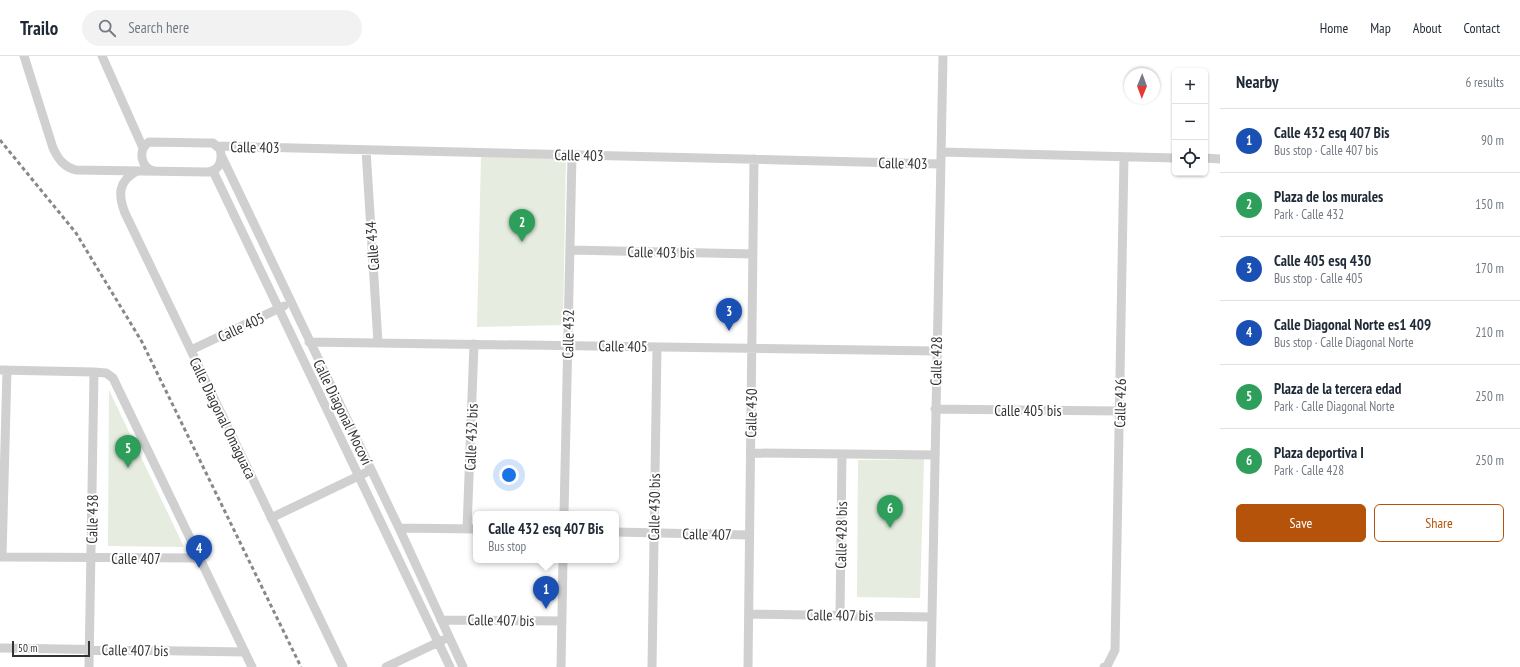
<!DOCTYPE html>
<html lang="en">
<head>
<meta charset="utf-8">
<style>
	body { margin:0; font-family:"PT Sans Narrow",sans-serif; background:#f2f2f3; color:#1f2937 }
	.controls { position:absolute; right:12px; top:12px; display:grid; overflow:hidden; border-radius:6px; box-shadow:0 1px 3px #0004 }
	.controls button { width:36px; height:36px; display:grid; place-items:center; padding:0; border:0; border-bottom:1px solid #e0e1e3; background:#fff; color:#1f2937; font:20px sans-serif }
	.compass { position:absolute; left:1124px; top:12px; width:36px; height:36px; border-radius:50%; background:#fff; box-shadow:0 1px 3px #0004; rotate:181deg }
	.scale { position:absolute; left:12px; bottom:10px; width:78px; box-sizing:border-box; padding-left:4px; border:2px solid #333; border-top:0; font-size:11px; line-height:14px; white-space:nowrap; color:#333; -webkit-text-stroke:3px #fff; paint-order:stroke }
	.you { position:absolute; left:509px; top:419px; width:14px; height:14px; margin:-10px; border:3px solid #fff; border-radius:50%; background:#1a73e8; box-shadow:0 0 0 6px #1a73e833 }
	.badge { display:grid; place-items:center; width:26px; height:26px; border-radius:50%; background:#b45309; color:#fff; font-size:13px; font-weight:700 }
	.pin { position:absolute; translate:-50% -33px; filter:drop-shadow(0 1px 2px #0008) }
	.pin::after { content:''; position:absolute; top:21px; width:14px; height:12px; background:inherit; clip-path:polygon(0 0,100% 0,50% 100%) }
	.popup { position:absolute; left:473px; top:455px; width:146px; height:52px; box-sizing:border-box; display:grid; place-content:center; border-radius:6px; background:#fff; filter:drop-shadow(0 1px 3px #0005); font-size:13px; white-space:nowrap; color:#747a83 }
	.popup b { font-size:15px; color:#1f2937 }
	.popup::after { content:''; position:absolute; left:50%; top:100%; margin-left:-8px; border:8px solid transparent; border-top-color:#fff }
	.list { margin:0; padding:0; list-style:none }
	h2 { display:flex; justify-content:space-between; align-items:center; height:52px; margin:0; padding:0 16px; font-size:17px }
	h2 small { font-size:13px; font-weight:400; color:#747a83 }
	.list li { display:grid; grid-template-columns:26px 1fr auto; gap:12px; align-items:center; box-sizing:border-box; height:64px; padding:0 16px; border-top:1px solid #e0e1e3 }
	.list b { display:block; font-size:15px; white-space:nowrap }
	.list p { margin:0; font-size:13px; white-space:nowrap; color:#747a83 }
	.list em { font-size:13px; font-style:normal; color:#747a83 }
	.actions { display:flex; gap:8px; padding:12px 16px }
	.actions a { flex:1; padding:9px 0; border:1px solid #b45309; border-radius:6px; text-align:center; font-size:14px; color:#b45309 }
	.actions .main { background:#b45309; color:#fff }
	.icon { flex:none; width:22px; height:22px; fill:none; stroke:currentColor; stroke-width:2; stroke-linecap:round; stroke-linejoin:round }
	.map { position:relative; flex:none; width:1220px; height:611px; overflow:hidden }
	header { display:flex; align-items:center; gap:24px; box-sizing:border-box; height:56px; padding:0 20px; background:#fff; border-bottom:1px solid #e0e1e3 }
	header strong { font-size:19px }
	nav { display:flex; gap:22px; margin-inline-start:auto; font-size:14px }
	.search { width:280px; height:36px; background:#f2f2f3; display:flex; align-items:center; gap:10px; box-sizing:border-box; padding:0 14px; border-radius:22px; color:#747a83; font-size:15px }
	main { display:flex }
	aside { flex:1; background:#fff }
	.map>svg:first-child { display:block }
</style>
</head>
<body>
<header>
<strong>Trailo</strong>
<div class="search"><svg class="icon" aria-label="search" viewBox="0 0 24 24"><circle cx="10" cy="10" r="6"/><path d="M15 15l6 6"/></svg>Search here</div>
<nav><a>Home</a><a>Map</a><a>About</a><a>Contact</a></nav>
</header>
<main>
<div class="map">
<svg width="1220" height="611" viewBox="0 0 1220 611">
	<rect width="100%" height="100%" fill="#fff"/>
	<path fill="#e6ecdf" d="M481,101L566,102L563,269L477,271Z
		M109,334L184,491L108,490Z
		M924,403L920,542L857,541L858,404Z"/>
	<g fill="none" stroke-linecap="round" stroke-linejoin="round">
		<path stroke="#d0d0d0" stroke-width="9" d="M24,0L53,92C58,103 64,111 76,114L208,116C220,114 223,104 220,93L213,87H208L149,86C137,94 141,112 154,115
			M102,0L143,92
			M217,90L941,108
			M366,94L378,287
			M941,96L1175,102
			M222,101L399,472L463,611
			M1205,102L1220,103
			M137,115C118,125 118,139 125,157L343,611
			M213,115L450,611
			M570,194L753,198
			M309,286L936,295
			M191,294L284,250
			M0,314L94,316L106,317L113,322L252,611
			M935,353L1120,355
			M751,397L935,399
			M564,458L572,99
			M271,462L371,414
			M399,472L476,473
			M467,473L474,288
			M616,476L749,479
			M0,501L200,502
			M2,501L7,314
			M749,558L931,561
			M840,559L842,398
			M441,564L562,565
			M0,592L245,596
			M89,611L94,316
			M386,611L443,584
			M561,611L563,504
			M652,611L657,291
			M748,611L754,103
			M931,611L943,0
			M1104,611L1107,610L1115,594L1124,101"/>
		<path stroke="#888" stroke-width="3" stroke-dasharray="4 3" stroke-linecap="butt" d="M0,84L76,177L142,286L301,611"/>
	</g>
	<g text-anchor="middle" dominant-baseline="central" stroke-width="4" stroke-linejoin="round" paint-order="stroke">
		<g font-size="15" fill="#333" stroke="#fff">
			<text transform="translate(255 91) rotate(1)">Calle 403</text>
			<text transform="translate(579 99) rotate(1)">Calle 403</text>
			<text transform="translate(903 107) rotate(1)">Calle 403</text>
			<text transform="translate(372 190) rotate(-94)">Calle 434</text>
			<text transform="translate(661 196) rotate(1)">Calle 403 bis</text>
			<text transform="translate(241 271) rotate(-25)">Calle 405</text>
			<text transform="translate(568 278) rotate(-89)">Calle 432</text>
			<text transform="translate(623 290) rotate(1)">Calle 405</text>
			<text transform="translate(936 305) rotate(-89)">Calle 428</text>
			<text transform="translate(1120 347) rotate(-89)">Calle 426</text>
			<text x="1028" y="354">Calle 405 bis</text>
			<text transform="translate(343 356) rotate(64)">Calle Diagonal Mocoví</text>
			<text transform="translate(751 357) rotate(-89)">Calle 430</text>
			<text transform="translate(223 362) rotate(64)">Calle Diagonal Omaguaca</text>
			<text transform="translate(471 381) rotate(-88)">Calle 432 bis</text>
			<text transform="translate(654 451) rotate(-89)">Calle 430 bis</text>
			<text transform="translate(92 463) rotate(-89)">Calle 438</text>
			<text transform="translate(707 478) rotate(1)">Calle 407</text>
			<text transform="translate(841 479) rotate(-89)">Calle 428 bis</text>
			<text x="136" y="502">Calle 407</text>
			<text transform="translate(840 559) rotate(1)">Calle 407 bis</text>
			<text transform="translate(501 564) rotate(1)">Calle 407 bis</text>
			<text transform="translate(135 594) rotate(1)">Calle 407 bis</text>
		</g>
	</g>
</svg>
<div class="controls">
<button>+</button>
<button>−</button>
<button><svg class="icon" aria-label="locate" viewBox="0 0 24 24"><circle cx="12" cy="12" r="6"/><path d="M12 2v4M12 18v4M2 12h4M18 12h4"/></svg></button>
</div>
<svg class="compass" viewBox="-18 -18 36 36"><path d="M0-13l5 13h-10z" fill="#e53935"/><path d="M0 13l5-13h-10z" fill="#747a83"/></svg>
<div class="scale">50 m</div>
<div class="you"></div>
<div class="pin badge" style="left:546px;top:553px;background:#1a4fb4">1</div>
<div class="popup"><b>Calle 432 esq 407 Bis</b>Bus stop</div>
<div class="pin badge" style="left:522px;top:186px;background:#2e9e5b">2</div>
<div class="pin badge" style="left:729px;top:275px;background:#1a4fb4">3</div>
<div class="pin badge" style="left:199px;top:512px;background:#1a4fb4">4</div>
<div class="pin badge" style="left:128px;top:412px;background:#2e9e5b">5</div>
<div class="pin badge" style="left:890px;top:472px;background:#2e9e5b">6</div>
</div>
<aside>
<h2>Nearby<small>6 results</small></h2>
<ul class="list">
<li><span class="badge" style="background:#1a4fb4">1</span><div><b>Calle 432 esq 407 Bis</b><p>Bus stop · Calle 407 bis</p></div><em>90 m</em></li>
<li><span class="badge" style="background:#2e9e5b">2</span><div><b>Plaza de los murales</b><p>Park · Calle 432</p></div><em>150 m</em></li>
<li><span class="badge" style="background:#1a4fb4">3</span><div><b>Calle 405 esq 430</b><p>Bus stop · Calle 405</p></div><em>170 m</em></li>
<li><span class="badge" style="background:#1a4fb4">4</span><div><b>Calle Diagonal Norte es1 409</b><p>Bus stop · Calle Diagonal Norte</p></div><em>210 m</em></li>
<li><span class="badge" style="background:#2e9e5b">5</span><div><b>Plaza de la tercera edad</b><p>Park · Calle Diagonal Norte</p></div><em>250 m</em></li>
<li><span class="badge" style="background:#2e9e5b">6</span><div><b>Plaza deportiva I</b><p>Park · Calle 428</p></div><em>250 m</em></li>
</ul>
<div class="actions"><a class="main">Save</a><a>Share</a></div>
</aside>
</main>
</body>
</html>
